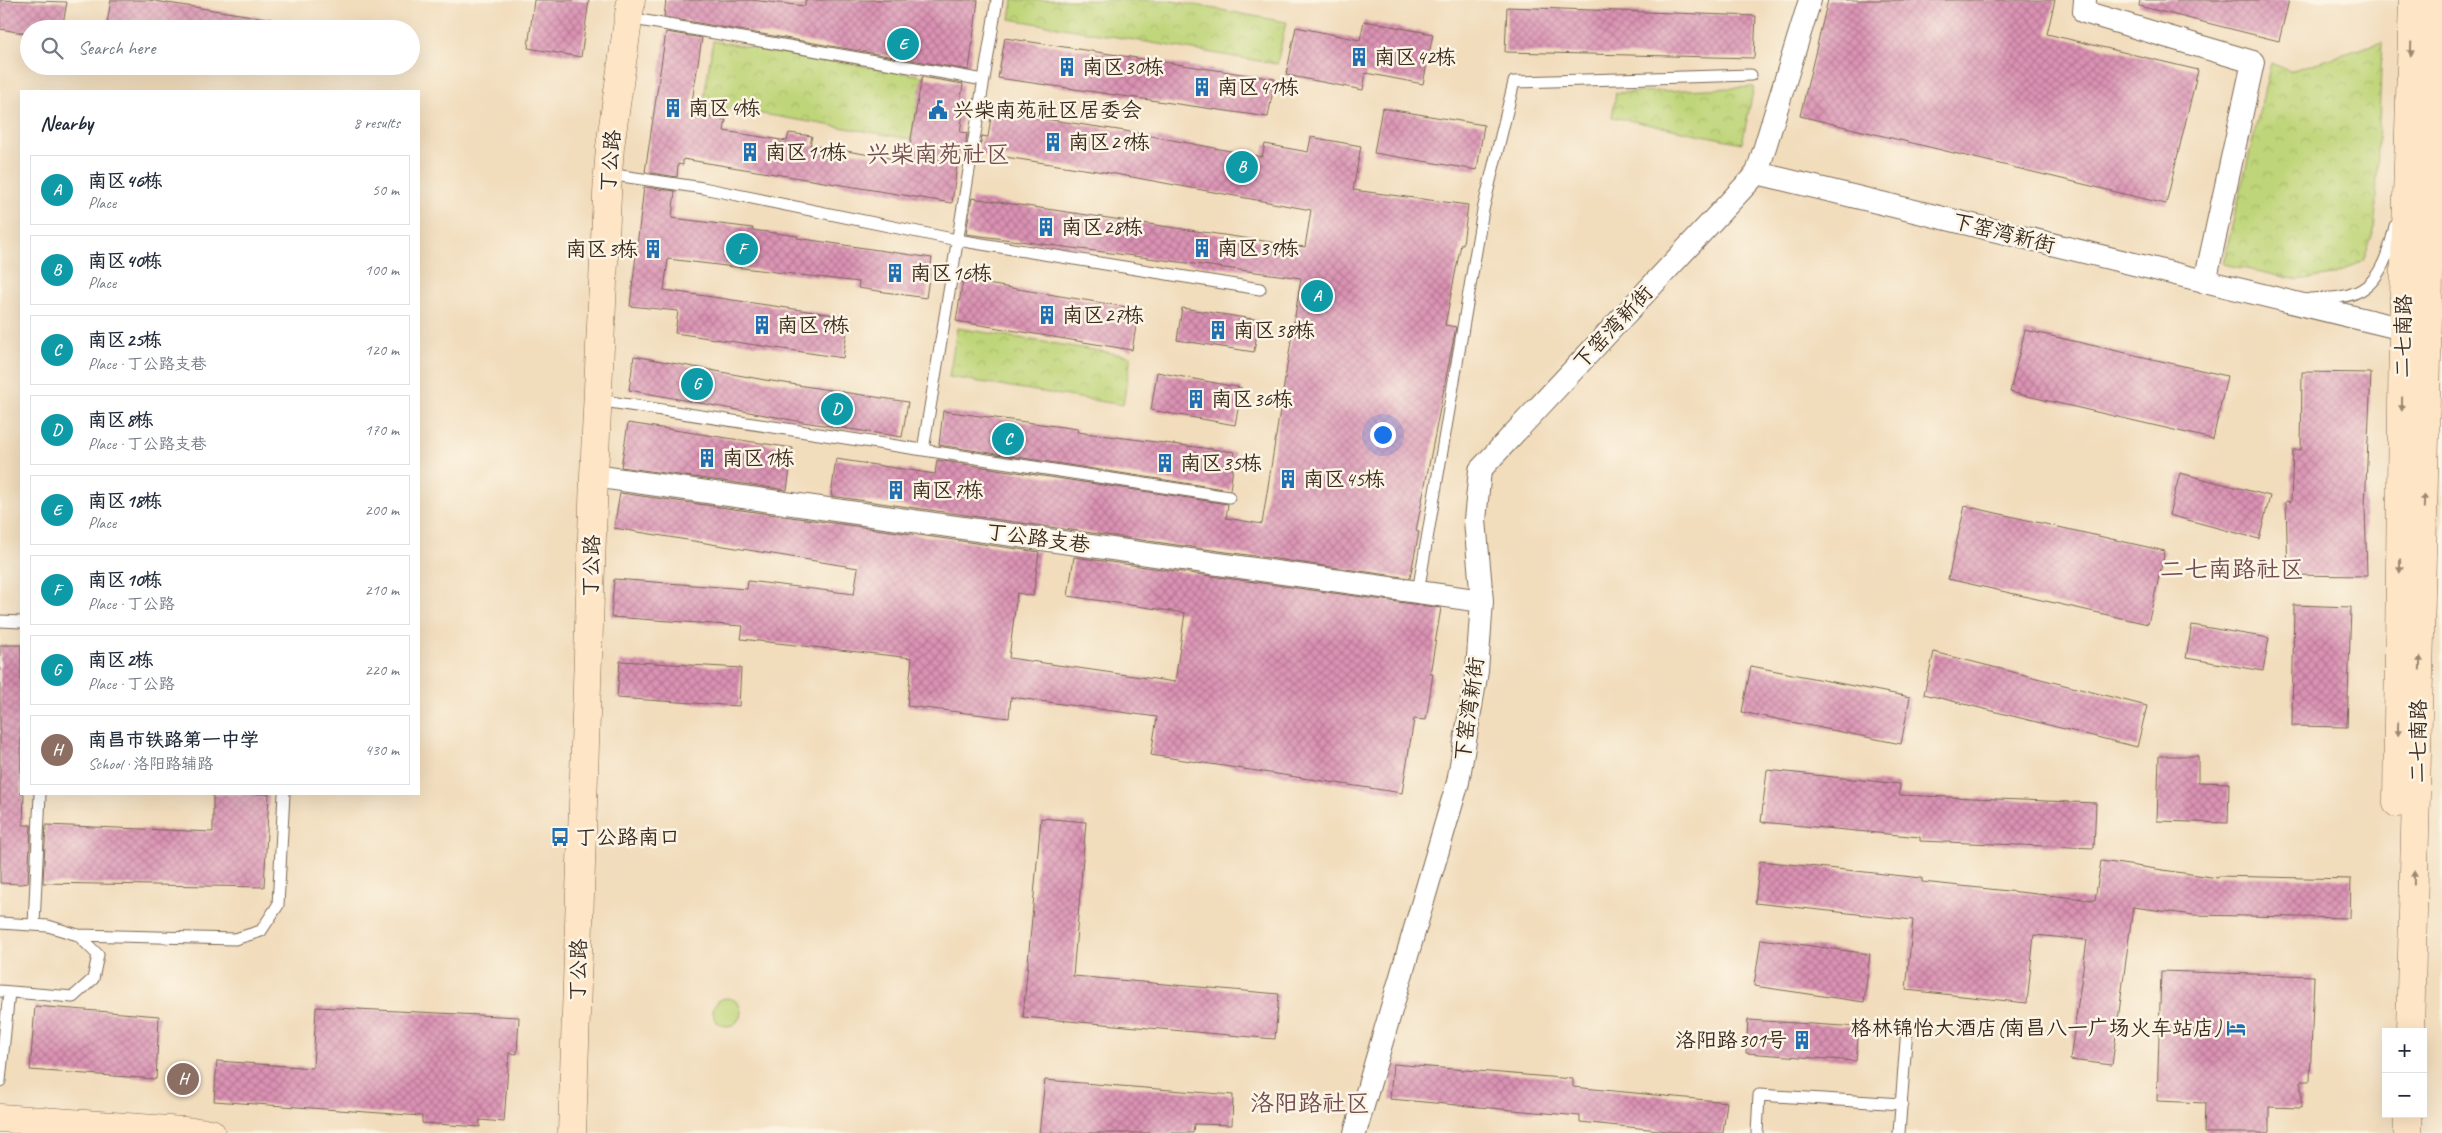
<!DOCTYPE html>
<html lang="en">
<head>
<meta charset="utf-8">
<style>
	body { margin:0; font-family:Caveat,"LXGW WenKai TC",sans-serif; background:#f2f2f3; color:#1f2937 }
	.controls { position:absolute; right:15px; bottom:15px; display:grid; overflow:hidden; border-radius:0px; box-shadow:0 5px 20px #0002 }
	.controls button { width:45px; height:45px; display:grid; place-items:center; padding:0; border:0; border-bottom:1px solid #e0e1e3; background:#fff; color:#1f2937; font:25px sans-serif }
	.you { position:absolute; left:1382px; top:434px; width:18px; height:18px; margin:-12px; border:4px solid #fff; border-radius:50%; background:#1a73e8; box-shadow:0 0 0 8px #1a73e833 }
	.badge { display:grid; place-items:center; width:32px; height:32px; border-radius:50%; background:#1a73e8; color:#fff; font-size:16px; font-weight:700 }
	.pin { position:absolute; translate:-50% -50%; border:2px solid #fff; box-shadow:0 1px 5px #0006 }
	.list { margin:0; padding:0; list-style:none }
	h2 { display:flex; justify-content:space-between; align-items:center; height:65px; margin:0; padding:0 20px; font-size:21px }
	h2 small { font-size:16px; font-weight:400; color:#747a83 }
	.list li { display:grid; grid-template-columns:32px 1fr auto; gap:15px; align-items:center; box-sizing:border-box; height:70px; margin:0 10px 10px; padding:0 10px; border:1px solid #e0e1e3; border-radius:0px }
	.list b { display:block; font-size:19px; white-space:nowrap }
	.list p { margin:0; font-size:16px; white-space:nowrap; color:#747a83 }
	.list em { font-size:16px; font-style:normal; color:#747a83 }
	.icon { flex:none; width:28px; height:28px; fill:none; stroke:currentColor; stroke-width:2; stroke-linecap:round; stroke-linejoin:round }
	.map { position:relative; flex:none; width:2442px; height:1133px; overflow:hidden }
	.search { position:absolute; background:#fff; box-shadow:0 5px 20px #0002; left:20px; top:20px; width:400px; height:55px; display:flex; align-items:center; gap:12px; box-sizing:border-box; padding:0 18px; border-radius:28px; color:#747a83; font-size:19px }
	.panel { position:absolute; background:#fff; box-shadow:0 5px 20px #0002; left:20px; top:90px; width:400px; height:705px; border-radius:0px }
	.map>svg:first-child { display:block }
</style>
</head>
<body>
<div class="map">
<svg width="2442" height="1133" viewBox="0 0 2442 1133">
	<defs>
		<pattern id="park-crowns" width="20" height="18" patternUnits="userSpaceOnUse" patternTransform="scale(1.25)"><rect width="20" height="18" fill="#bfd579"/><path d="M2 6a3 3 0 1 1 6 0M12 15a3 3 0 1 1 6 0" fill="none" stroke="#a5b768"/></pattern>
		<pattern id="building-cross-hatch" width="8" height="8" patternUnits="userSpaceOnUse" patternTransform="scale(1.25)"><rect width="8" height="8" fill="#db92b4"/><path d="M0 0l8 8M0 8l8-8" fill="none" stroke="#b37792"/></pattern>
	</defs>
	<rect width="100%" height="100%" fill="#fcf5e5"/>
	<filter id="ink" filterUnits="userSpaceOnUse"><feTurbulence type="fractalNoise" baseFrequency=".02" numOctaves="2"/><feDisplacementMap in="SourceGraphic" scale="10" xChannelSelector="R" yChannelSelector="G"/><feConvolveMatrix kernelMatrix="1 2 1 2 8 2 1 2 1" color-interpolation-filters="sRGB"/></filter>
	<filter id="wash" filterUnits="userSpaceOnUse"><feTurbulence type="fractalNoise" baseFrequency=".0096" numOctaves="4" result="noise"/><feDisplacementMap in="SourceGraphic" scale="20" xChannelSelector="R" yChannelSelector="G"/><feGaussianBlur stdDeviation="1.12" result="paint"/><feColorMatrix in="noise" values="0 0 0 0 0 0 0 0 0 0 0 0 0 0 0 0 0 1.4 0 .05"/><feComposite in="paint" operator="in"/></filter>
	<g filter="url(#wash)">
		<rect width="100%" height="100%" fill="#f1dcbb"/>
		<path fill="#bfd579" stroke="#7d804c" d="M713 1012a14 14 0 1 1 28 0a14 14 0 1 1-28 0Z"/>
		<path fill="url(#park-crowns)" stroke="#7d804c" d="M1013,0H1167L1286,22L1277,64L1010,19Z
			M713,41L923,76L911,139L703,104Z
			M2382,42L2375,227L2363,261L2333,275L2298,280L2223,264L2271,63L2290,71Z
			M1754,87L1742,143L1612,117L1616,93Z
			M957,328L1131,356L1123,405L949,377Z"/>
		<g id="blocks">
			<path fill="url(#building-cross-hatch)" d="M0,0L67,2L62,29H29V34L0,29Z
				M111,0H148L272,19L271,29H106Z
				M534,0H589L581,57L528,48Z
				M666,0H751L805,6V0H978L969,70L664,17Z
				M1828,0H2055L2047,34L2198,70L2166,204L1800,116Z
				M2140,0H2289L2279,41L2139,6Z
				M1507,7L1756,16L1754,58L1505,52Z
				M1364,21L1433,34L1423,84L1366,73L1363,90L1286,75L1296,27L1360,40Z
				M666,32L702,38L690,114L726,120L724,131L787,141L789,133L812,136L810,145L907,161L922,77L963,84L960,106L964,107L960,132L967,133L965,151L959,150L952,203L683,159V165L678,164L677,177L645,172Z
				M1005,38L1275,79L1268,117L998,78Z
				M1382,108L1484,125L1477,170L1374,153Z
				M992,111L1125,131L1262,157L1265,144L1308,152L1311,137L1361,146L1353,190L1468,205L1463,244H1461L1445,325L1456,327L1416,531L1419,532L1410,578L831,496L836,459L935,474L937,460L1228,504L1226,518L1262,524L1301,278L966,234L972,198L1305,247L1311,210L1110,173L979,153L982,136L988,137Z
				M644,187L675,191L672,218L753,228L752,230L798,236L797,238L932,258L926,298L858,288L859,282L668,259L664,290L849,317L843,358L675,333L678,311L630,306Z
				M963,280L1139,309L1132,350L956,321Z
				M1182,308L1259,320L1254,352L1177,340Z
				M2025,330L2227,376L2213,439L2010,392Z
				M634,356L765,380L908,402L902,437L803,422L629,390Z
				M1157,372L1242,388L1235,425L1151,410Z
				M2302,372L2371,373L2365,506L2367,576L2288,575L2286,501L2291,502L2293,450H2301Z
				M943,411L1078,429L1077,432L1235,452L1230,490L939,445Z
				M628,423L793,448L787,490L621,467Z
				M2180,473L2270,496L2259,539L2169,515Z
				M620,493L1039,552L1033,596L1017,593L1009,658L1175,682L1185,613L1068,596L1074,557L1441,608L1430,674H1433L1426,720L1414,719L1402,793L1151,755L1157,717L1011,697L1009,718L907,706L912,658L741,639L743,626L611,617L614,579L747,589L748,581L854,594L858,568L614,528Z
				M1965,506L2165,551L2148,624L1948,579Z
				M2294,605L2351,607L2347,727L2292,726Z
				M2192,625L2269,638L2263,671L2186,658Z
				M0,645H21V794H24L23,825H31L28,883L21,884L0,883Z
				M1934,652L2147,706L2137,747L1924,694Z
				M620,661L741,668L739,706L617,698Z
				M1751,666L1910,697L1901,744L1742,712Z
				M2159,756H2198V782L2229,783L2228,823L2157,821Z
				M1767,770L1900,784L1899,795L2096,803L2094,848L1920,841V837L1761,822Z
				M213,794H269L264,887L43,883L46,825L213,832Z
				M1041,818L1086,822L1073,976L1279,994L1275,1039L1023,1017Z
				M1760,861L1922,878V882L2095,900L2101,861L2218,878V876L2351,879L2350,918L2193,915L2133,907L2112,1065L2070,1060L2087,940L2034,935L2027,1003L1906,990L1913,920L1755,903Z
				M1761,939L1870,954L1864,1002L1754,986Z
				M2161,971L2314,976L2310,1081H2301V1108L2269,1107V1133H2204L2205,1103L2157,1101Z
				M35,1006L159,1016L156,1079L30,1070Z
				M316,1007L519,1017L517,1054L509,1053L504,1122L480,1120V1127L422,1123V1116L214,1101L217,1061L313,1068Z
				M1748,1020L1859,1027L1856,1061L1746,1053Z
				M1393,1064L1573,1079V1087L1727,1102L1723,1133H1688L1580,1122V1116L1390,1099Z
				M1045,1080L1233,1095L1232,1125L1194,1124L1193,1133H1039Z"/>
		</g>
	</g>
	<g filter="url(#ink)">
		<use href="#blocks" fill-opacity="0" stroke="#7b6855" stroke-width="1"/>
		<g fill="none" stroke-linecap="round" stroke-linejoin="round">
			<g stroke="#7b6855" stroke-width="13">
				<path id="lane" d="M628,18L984,80
					M608,174L703,188L957,240L1260,289
					M2310,299C2326,298 2342,299 2357,292C2381,282 2390,249 2395,226
					M597,400L1229,497
					M923,450L997,0
					M1418,592L1483,210L1514,82L1751,75
					M0,621L21,622
					M0,923L48,926L78,935L98,955L93,979L73,997L0,991
					M34,925L40,794
					M78,935L235,939L261,931L278,905L284,794
					M0,1081L9,992
					M1757,1133L1759,1095L1902,1104
					M1899,1133L1907,1028"/>
			</g>
			<g stroke="#7b6855" stroke-width="24">
				<path id="street" d="M2085,0L2084,12L2253,62L2205,282
					M1757,173L1810,0
					M594,476L1482,601
					M1355,1133L1458,782L1477,671L1482,601L1475,520L1480,470L1757,173L2403,329"/>
			</g>
			<g stroke="#7b6855" stroke-width="29">
				<path id="secondary" d="M2397,803L2403,329L2413,0
					M2410,1032L2436,0
					M0,1118L211,1133
					M572,1133L594,476L608,174L610,147L631,0
					M2408,1133V1114"/>
			</g>
			<use href="#lane" stroke="#fff" stroke-width="11"/>
			<use href="#street" stroke="#fff" stroke-width="22"/>
			<use href="#secondary" stroke="#fee5c5" stroke-width="28"/>
		</g>
		<defs><path id="oneway-solid" d="M-6-.8H1V-3.2L6.5 0L1 3.2V.8H-6Z" transform="scale(1.25)"/></defs>
		<g fill="#9c8872">
			<use href="#oneway-solid" transform="translate(2411 49) rotate(92)"/>
			<use href="#oneway-solid" transform="translate(2402 404) rotate(91)"/>
			<use href="#oneway-solid" transform="translate(2424 501) rotate(-89)"/>
			<use href="#oneway-solid" transform="translate(2400 566) rotate(91)"/>
			<use href="#oneway-solid" transform="translate(2420 663) rotate(-89)"/>
			<use href="#oneway-solid" transform="translate(2398 729) rotate(91)"/>
			<use href="#oneway-solid" transform="translate(2414 878) rotate(-89)"/>
		</g>
	</g>
	<defs>
		<g id="building-bare" transform="scale(1.5)"><path d="M-4-6H4V6H1V3H-1V6H-4ZM-2.5-4.3h1.7v1.8h-1.7ZM.8-4.3h1.7v1.8H.8ZM-2.5-1h1.7V.8h-1.7ZM.8-1h1.7V.8H.8Z" fill="#1f6fb2" stroke="#fcf5e5" stroke-width="2.5" paint-order="stroke"/></g>
		<g id="civic-bare" transform="scale(1.5)"><path d="M-.6-6.5H3V-4.5H.6V-3L4-1V1h2V6H-6V1h2V-1L-.6-3ZM-1.2 2.5V6h2.4V2.5Z" fill="#1f6fb2" stroke="#fcf5e5" stroke-width="2.5" paint-order="stroke"/></g>
		<g id="bus-bare" transform="scale(1.5)"><path d="M-5-6H5V4H4V6H2V4H-2V6H-4V4H-5ZM-3.5-4V0h7V-4ZM-3.5 1.2v1.5H-2V1.2ZM2 1.2v1.5H3.5V1.2Z" fill="#1f6fb2" stroke="#fcf5e5" stroke-width="2.5" paint-order="stroke"/></g>
		<g id="hotel-bare" transform="scale(1.5)"><path d="M-6-4.5h1.5V1H6V5H4.5V3h-9V5H-6ZM-4 0a1.8 1.8 0 1 1 3.6 0ZM.5 0V-2.5h3Q6-2.5 6 0Z" fill="#1f6fb2" stroke="#fcf5e5" stroke-width="2.5" paint-order="stroke"/></g>
	</defs>
	<g fill-rule="evenodd">
		<use href="#building-bare" x="1359" y="57"/>
		<use href="#building-bare" x="1067" y="67"/>
		<use href="#building-bare" x="1202" y="87"/>
		<use href="#building-bare" x="673" y="108"/>
		<use href="#civic-bare" x="938" y="110"/>
		<use href="#building-bare" x="1053" y="142"/>
		<use href="#building-bare" x="750" y="152"/>
		<use href="#building-bare" x="1046" y="227"/>
		<use href="#building-bare" x="1202" y="248"/>
		<use href="#building-bare" x="653" y="249"/>
		<use href="#building-bare" x="895" y="273"/>
		<use href="#building-bare" x="1047" y="315"/>
		<use href="#building-bare" x="762" y="325"/>
		<use href="#building-bare" x="1218" y="330"/>
		<use href="#building-bare" x="1196" y="399"/>
		<use href="#building-bare" x="707" y="458"/>
		<use href="#building-bare" x="1165" y="463"/>
		<use href="#building-bare" x="1288" y="479"/>
		<use href="#building-bare" x="896" y="490"/>
		<use href="#bus-bare" x="560" y="837"/>
		<use href="#hotel-bare" x="2236" y="1028"/>
		<use href="#building-bare" x="1802" y="1040"/>
	</g>
	<g text-anchor="middle" dominant-baseline="central" stroke-width="5" stroke-linejoin="round" paint-order="stroke">
		<g font-size="21" fill="#3b2a1e" stroke="#fcf5e5" text-anchor="start">
			<text x="1374" y="57">南区42栋</text>
			<text x="1082" y="67">南区30栋</text>
			<text x="1217" y="87">南区41栋</text>
			<text x="688" y="108">南区4栋</text>
			<text x="953" y="110">兴柴南苑社区居委会</text>
			<text x="1068" y="142">南区29栋</text>
			<text x="765" y="152">南区11栋</text>
			<text x="1061" y="227">南区28栋</text>
			<text x="1217" y="248">南区39栋</text>
			<text x="638" y="249" text-anchor="end">南区3栋</text>
			<text x="910" y="273">南区16栋</text>
			<text x="1062" y="315">南区27栋</text>
			<text x="777" y="325">南区9栋</text>
			<text x="1233" y="330">南区38栋</text>
			<text x="1211" y="399">南区36栋</text>
			<text x="722" y="458">南区1栋</text>
			<text x="1180" y="463">南区35栋</text>
			<text x="1303" y="479">南区45栋</text>
			<text x="911" y="490">南区7栋</text>
			<text x="575" y="837">丁公路南口</text>
			<text x="2221" y="1028" text-anchor="end">格林锦怡大酒店(南昌八一广场火车站店)</text>
			<text x="1787" y="1040" text-anchor="end">洛阳路301号</text>
		</g>
		<g font-size="21" fill="#3b2a1e" stroke="#fcf5e5">
			<text transform="translate(610 161) rotate(-85)">丁公路</text>
			<text transform="translate(2004 233) rotate(14)">下窑湾新街</text>
			<text transform="translate(1613 327) rotate(-47)">下窑湾新街</text>
			<text transform="translate(2403 336) rotate(-89)">二七南路</text>
			<text transform="translate(1038 538) rotate(8)">丁公路支巷</text>
			<text transform="translate(591 566) rotate(-88)">丁公路</text>
			<text transform="translate(1469 709) rotate(-82)">下窑湾新街</text>
			<text transform="translate(2418 741) rotate(-89)">二七南路</text>
			<text transform="translate(578 970) rotate(-88)">丁公路</text>
		</g>
		<g font-size="24" fill="#734e52" stroke="#fcf5e5">
			<text x="938" y="154">兴柴南苑社区</text>
			<text x="2232" y="569">二七南路社区</text>
			<text x="1310" y="1103">洛阳路社区</text>
		</g>
	</g>
</svg>
<div class="controls">
<button>+</button>
<button>−</button>
</div>
<div class="you"></div>
<div class="pin badge" style="left:1317px;top:296px;background:#0f9aa8">A</div>
<div class="pin badge" style="left:1242px;top:167px;background:#0f9aa8">B</div>
<div class="pin badge" style="left:1008px;top:439px;background:#0f9aa8">C</div>
<div class="pin badge" style="left:837px;top:409px;background:#0f9aa8">D</div>
<div class="pin badge" style="left:903px;top:44px;background:#0f9aa8">E</div>
<div class="pin badge" style="left:742px;top:249px;background:#0f9aa8">F</div>
<div class="pin badge" style="left:697px;top:384px;background:#0f9aa8">G</div>
<div class="pin badge" style="left:183px;top:1079px;background:#8d6e63">H</div>
<div class="search"><svg class="icon" aria-label="search" viewBox="0 0 24 24"><circle cx="10" cy="10" r="6"/><path d="M15 15l6 6"/></svg>Search here</div>
<section class="panel">
<h2>Nearby<small>8 results</small></h2>
<ul class="list">
<li><span class="badge" style="background:#0f9aa8">A</span><div><b>南区46栋</b><p>Place</p></div><em>50 m</em></li>
<li><span class="badge" style="background:#0f9aa8">B</span><div><b>南区40栋</b><p>Place</p></div><em>100 m</em></li>
<li><span class="badge" style="background:#0f9aa8">C</span><div><b>南区25栋</b><p>Place · 丁公路支巷</p></div><em>120 m</em></li>
<li><span class="badge" style="background:#0f9aa8">D</span><div><b>南区8栋</b><p>Place · 丁公路支巷</p></div><em>170 m</em></li>
<li><span class="badge" style="background:#0f9aa8">E</span><div><b>南区18栋</b><p>Place</p></div><em>200 m</em></li>
<li><span class="badge" style="background:#0f9aa8">F</span><div><b>南区10栋</b><p>Place · 丁公路</p></div><em>210 m</em></li>
<li><span class="badge" style="background:#0f9aa8">G</span><div><b>南区2栋</b><p>Place · 丁公路</p></div><em>220 m</em></li>
<li><span class="badge" style="background:#8d6e63">H</span><div><b>南昌市铁路第一中学</b><p>School · 洛阳路辅路</p></div><em>430 m</em></li>
</ul>
</section>
</div>
</body>
</html>
